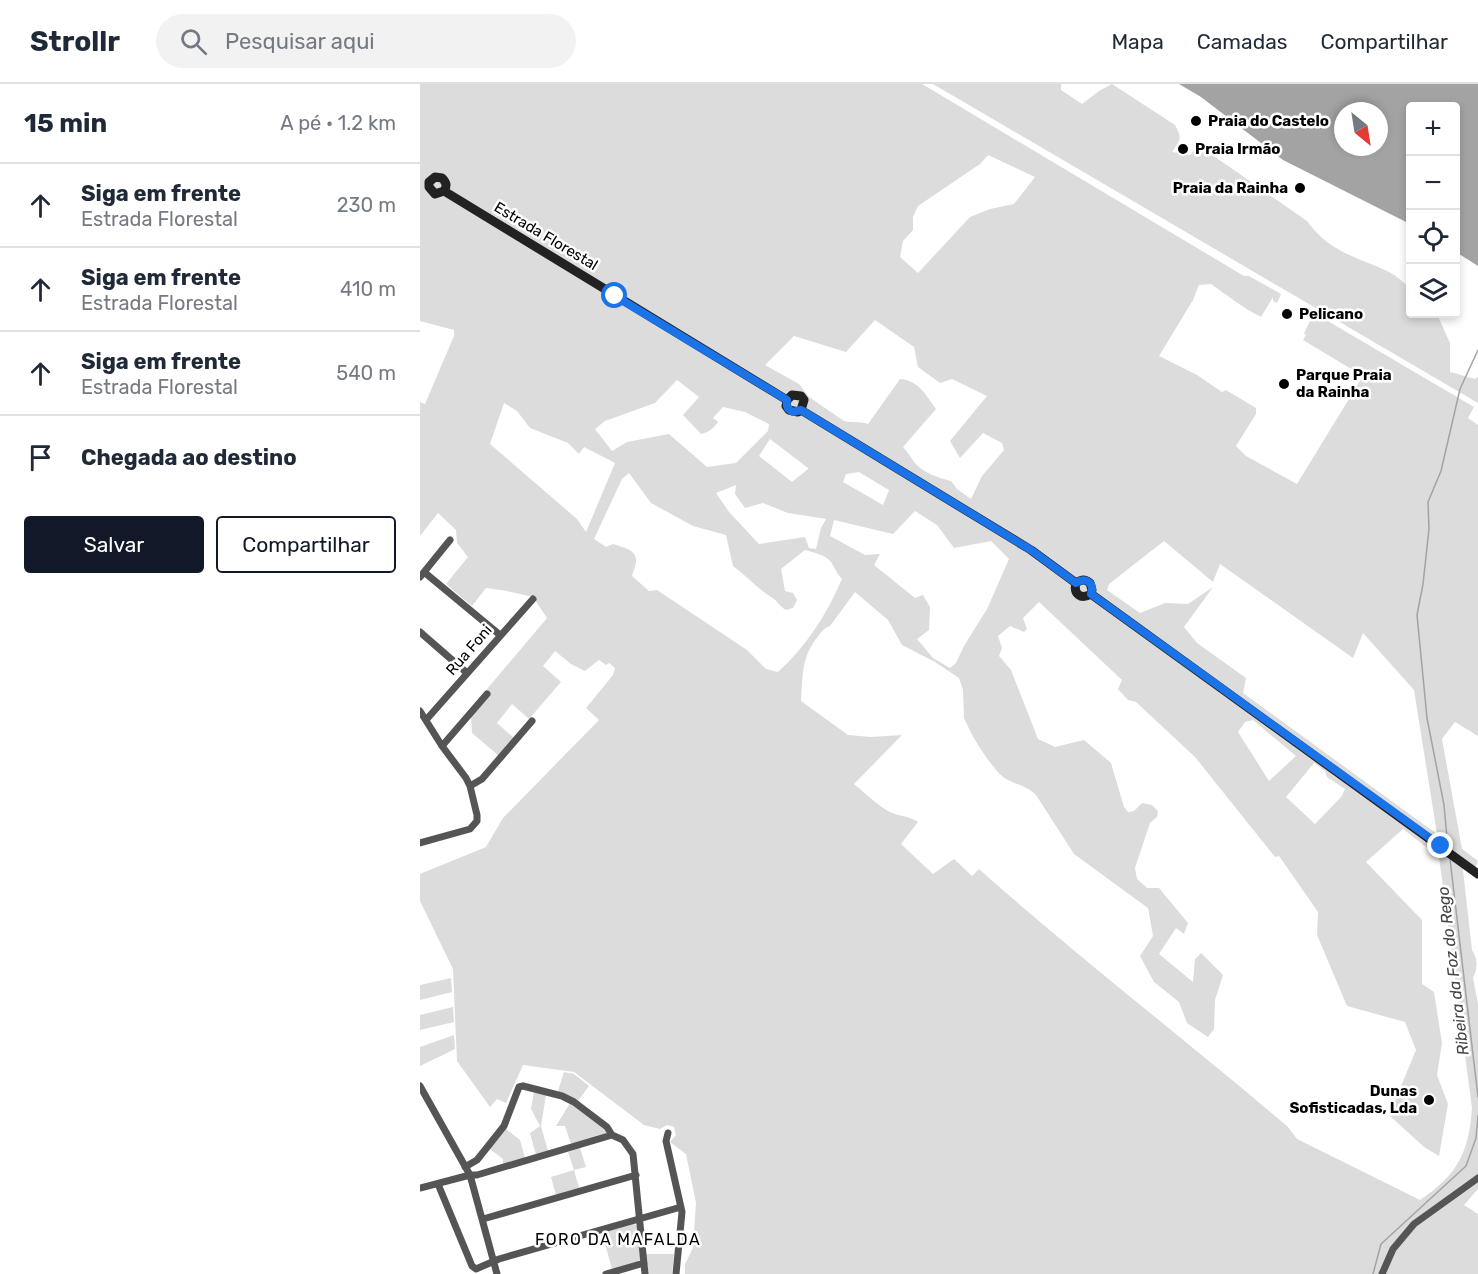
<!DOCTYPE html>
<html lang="pt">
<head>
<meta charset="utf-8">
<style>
	body { margin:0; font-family:Rubik,sans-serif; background:#f2f2f3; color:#1f2937 }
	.controls { position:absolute; right:18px; top:18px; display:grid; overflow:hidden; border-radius:6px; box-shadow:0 3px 9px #0003 }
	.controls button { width:54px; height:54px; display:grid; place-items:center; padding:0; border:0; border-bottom:2px solid #e0e1e3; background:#fff; color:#1f2937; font:30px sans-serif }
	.compass { position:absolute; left:914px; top:18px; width:54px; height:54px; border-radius:50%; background:#fff; box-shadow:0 3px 9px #0003; rotate:150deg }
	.stop { position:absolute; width:18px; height:18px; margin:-14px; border:4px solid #1a73e8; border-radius:50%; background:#fff }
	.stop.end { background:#1a73e8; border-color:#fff; box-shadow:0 2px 6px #0008 }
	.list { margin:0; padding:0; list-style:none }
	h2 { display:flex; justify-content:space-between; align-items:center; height:78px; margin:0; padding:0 24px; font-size:26px }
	h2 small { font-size:20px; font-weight:400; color:#747a83 }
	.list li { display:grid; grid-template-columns:39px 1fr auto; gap:18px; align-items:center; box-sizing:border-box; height:84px; padding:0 24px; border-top:2px solid #e0e1e3 }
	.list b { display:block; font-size:22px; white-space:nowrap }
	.list p { margin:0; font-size:20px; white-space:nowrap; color:#747a83 }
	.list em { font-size:20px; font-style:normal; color:#747a83 }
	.actions { display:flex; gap:12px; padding:18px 24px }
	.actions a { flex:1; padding:14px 0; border:2px solid #111827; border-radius:6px; text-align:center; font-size:21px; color:#111827 }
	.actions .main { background:#111827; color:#fff }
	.icon { flex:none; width:33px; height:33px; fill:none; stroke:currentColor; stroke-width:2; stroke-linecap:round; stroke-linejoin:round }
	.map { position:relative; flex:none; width:1058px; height:1190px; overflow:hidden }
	header { display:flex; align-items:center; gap:36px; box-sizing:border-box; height:84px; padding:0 30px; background:#fff; border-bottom:2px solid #e0e1e3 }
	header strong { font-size:28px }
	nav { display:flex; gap:33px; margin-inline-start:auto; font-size:21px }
	.search { width:420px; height:54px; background:#f2f2f3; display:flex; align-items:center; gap:15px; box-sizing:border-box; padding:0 21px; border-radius:33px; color:#747a83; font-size:22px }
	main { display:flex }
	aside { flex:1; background:#fff }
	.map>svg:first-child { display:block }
</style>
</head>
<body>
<header>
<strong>Strollr</strong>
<div class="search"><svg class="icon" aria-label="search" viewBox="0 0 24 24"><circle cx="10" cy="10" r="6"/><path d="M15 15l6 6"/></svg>Pesquisar aqui</div>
<nav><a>Mapa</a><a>Camadas</a><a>Compartilhar</a></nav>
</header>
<main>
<aside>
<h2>15 min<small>A pé · 1.2 km</small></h2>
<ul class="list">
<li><svg class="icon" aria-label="ahead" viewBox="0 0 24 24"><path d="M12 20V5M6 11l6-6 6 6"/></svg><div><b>Siga em frente</b><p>Estrada Florestal</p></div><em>230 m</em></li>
<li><svg class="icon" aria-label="ahead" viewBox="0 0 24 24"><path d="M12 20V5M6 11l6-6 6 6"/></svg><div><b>Siga em frente</b><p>Estrada Florestal</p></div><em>410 m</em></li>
<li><svg class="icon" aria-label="ahead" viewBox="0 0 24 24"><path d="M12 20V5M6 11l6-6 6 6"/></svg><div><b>Siga em frente</b><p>Estrada Florestal</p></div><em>540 m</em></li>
<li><svg class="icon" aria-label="arrive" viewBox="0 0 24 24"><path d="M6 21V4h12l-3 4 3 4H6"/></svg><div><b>Chegada ao destino</b></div></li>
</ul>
<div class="actions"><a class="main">Salvar</a><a>Compartilhar</a></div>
</aside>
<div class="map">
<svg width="1058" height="1190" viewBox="0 0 1058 1190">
	<rect width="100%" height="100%" fill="#fff"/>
	<path fill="#dcdcdc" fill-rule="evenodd" d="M0,0H502L824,192H829L861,210L857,219L853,217V213L841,233C823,224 808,212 791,200L779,201L773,216L739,272L777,291L802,308L806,306L836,324V330L816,362L826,372L877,400L943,292L883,256L886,251L884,249L891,235L886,232L889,226L1054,323L1048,334L1058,341V652L1035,638L1022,655L1042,765L1058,777L1054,787L1043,780V786L1052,866C1058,876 1058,883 1053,894L1058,920V1105L1044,1121L1058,1130V1190H265V1180L273,1164L276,1119L266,1070L250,1058L256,1051L254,1043L247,1041L240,1045L224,1041L154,988L103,981L86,1019L77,1015L70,1023L37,977L33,885L0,817V790L66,763L83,734L179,636L166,624L193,591L195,584L189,579L186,581L179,576L165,587L151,580L135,567L123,582L141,598L109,635L92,620L77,639L94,654L79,672L52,649L51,632L70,611L67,605L127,534L113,513L87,507L66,504L52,522L26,500L48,473L37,459L36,446L18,429L0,452V318L5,320L34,252V246L0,237ZM568,71L615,93L594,120L570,125L550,133L498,189L480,173L483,157L493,146V133L498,122L560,80ZM455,236L494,263L498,283L520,299L532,295L567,312L530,357L540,374L563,349L582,359L584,366L562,392L551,415L537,405L531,397C519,394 503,389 495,379C491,374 488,368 483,363L516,325C506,311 498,296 480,295L448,340C439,337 432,339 424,337L389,313L379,300L345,281L374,252L426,268ZM257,296L279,313L263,331L281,350C289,348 293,345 298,338L293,334L303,323L325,328L349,340L348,347L316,379L287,383L249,350L207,358L192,367L175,345L185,337L235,319ZM84,319L97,327L110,344L148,359L159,370L164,363L195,379L166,448L157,435L70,360ZM350,355L388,384V385L372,398L339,372ZM439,388L469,406L463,421L423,398L426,390ZM209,389L231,419L273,442L306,451L313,482C327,492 338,505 351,513C357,516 359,522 366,526L373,524L377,516L373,509L365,507L361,485L385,466C394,469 405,470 411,478C415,484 417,490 422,495C407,530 386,563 358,588L346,585L327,566L237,506L229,507L212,492C213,487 216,482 216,477C217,465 201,463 193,460L186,463L174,455L202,395ZM316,401L315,410L325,424L343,419L368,429L406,435L401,444L396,465L389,464L385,453L339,460L309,428L296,409ZM495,427L517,441L534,464L571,457L589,475L567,525L544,562L536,579L530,584L513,574L497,555L509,546L510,523L503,511L495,514L454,481L460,470L445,471L410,452L414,436L473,450ZM744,457L793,498L800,480L933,574L943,549L994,606L1017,750L823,609L826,594L777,559L764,543L793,503L768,520L745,519L720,529L687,506L689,500ZM435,508L468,536L482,561L515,578L539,594L543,606L544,634L547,640C552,653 574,688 586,695C597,701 607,702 616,711L654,770L728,824L733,852L720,872L734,898L759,918L767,939L788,953L794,945L795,916L803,891L781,869L775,875L773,898L739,870L756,844L764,850L768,839L739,804H727L717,795L715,784L730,739L737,733L738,727L732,721L722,719L714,727L708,728L704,723L691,679L664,656L635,663L618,655L591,586L579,572L582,564L578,552L590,542L604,548L607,545L603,534L619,518L702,596L698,605L708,616L716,618L775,673L855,773L859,772L898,828L897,851L927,922L985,938L996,966L969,1031L1004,1063L1019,1072L1028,1020L1017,991L1022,959L1014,908L1002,900V836L946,778L983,745L1019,773L1052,1024C1049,1069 1037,1091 1000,1116L877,1055L868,1043C766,956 659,874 559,785L552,792L534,775L513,790L481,760L498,738C487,731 480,733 470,728C457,721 445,709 434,700L482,651L451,653L428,651L381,617C383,590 381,573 399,551C403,546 404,544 410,542ZM833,636L876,672L849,697L818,648L825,638ZM894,679L905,687L907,693L925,705L922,712L895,740L866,713Z
		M513,0H641V6L662,20L679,7L692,0L755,41C763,56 760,55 752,68L770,71L778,61L887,137C909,168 935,172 967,187C976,191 983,198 990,204V230H1017L1030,259V288L1055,295L1058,293V319Z
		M31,894L32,908L0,916V901Z
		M33,923L34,938L0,946V931Z
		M34,951L35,965L0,982V963Z
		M144,988L154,990L169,1002L158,1017L138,1007Z
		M114,1008L126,1011L121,1042L128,1067L116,1071L110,1049L120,1042L111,1025Z
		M150,1019L186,1047L187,1050L151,1060L145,1042H136Z
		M86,1045L100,1056L105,1074L83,1080V1075L70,1065Z
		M160,1064L166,1083L154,1086L159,1104L136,1111L131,1093L154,1086L148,1068Z
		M214,1140L218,1142L221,1175L217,1178L192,1185L182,1149Z
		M226,1170H254L252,1190H228Z"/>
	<path fill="#a3a3a3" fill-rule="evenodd" d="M759,0H1058V182L1036,168V22H990V140L863,76L781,13ZM923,27H959V63H923Z"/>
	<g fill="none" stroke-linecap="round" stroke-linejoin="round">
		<path stroke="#a3a3a3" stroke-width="1.5" d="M1028,765L1024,721L1007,634L997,531L1003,500L1009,445L1008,418L1021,387L1040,305L1058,266
			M1030,775L1058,1013
			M953,1190L961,1160L1046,1082L1056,1054L1058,1032"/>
		<path stroke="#555" stroke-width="7" d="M4,488L80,551
			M0,493L30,456
			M0,548L47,589
			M0,627L22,662L46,694L50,702L57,731V737L50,745L0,759
			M6,636L113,515
			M22,662L67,610
			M50,702L62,695L112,637
			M0,1002L50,1091L77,1190
			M248,1049L246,1057L262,1128L256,1190
			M45,1083L57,1076L84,1042L99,1003L103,1002L142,1012L154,1018L187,1043L192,1051L203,1056L213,1070L225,1190
			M18,1100L52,1182L56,1185L79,1175L261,1123
			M0,1104L50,1091H57L192,1051
			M63,1135L216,1091
			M186,1190L224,1179
			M962,1190L973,1165L994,1140L1058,1094"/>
		<path stroke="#222" stroke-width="9" d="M9,98L15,93L22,94C27,99 27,102 24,107
			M9,98V103L15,110L24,107
			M24,107L367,316
			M367,316L372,311L381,312L384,316L381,326
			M367,316L366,322L369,326L378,328L381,326
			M381,326L611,466L656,499
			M656,499C662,495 665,495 670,499L672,506L671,510
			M656,499C653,510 661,516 671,510
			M671,510L1058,790"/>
	</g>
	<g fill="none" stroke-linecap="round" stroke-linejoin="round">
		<path stroke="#1a73e8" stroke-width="8" d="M195,212L367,316C366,322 367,325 373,328L381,326L611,466L656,499C665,493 675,498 671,510L1021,762"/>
	</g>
	<g fill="#000" stroke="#fff" stroke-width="2">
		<circle cx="776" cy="37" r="6"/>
		<circle cx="763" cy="65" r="6"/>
		<circle cx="880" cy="104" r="6"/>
		<circle cx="867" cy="230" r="6"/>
		<circle cx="864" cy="300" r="6"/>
		<circle cx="1009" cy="1016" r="6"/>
	</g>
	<g text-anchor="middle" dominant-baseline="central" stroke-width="5" stroke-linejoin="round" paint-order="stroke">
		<g font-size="15" font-weight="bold" fill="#000" stroke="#fff" text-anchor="start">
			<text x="788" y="37">Praia do Castelo</text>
			<text x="775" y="65">Praia Irmão</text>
			<text x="868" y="104" text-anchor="end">Praia da Rainha</text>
			<text x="879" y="230">Pelicano</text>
			<text x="876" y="291">Parque Praia<tspan x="876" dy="17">da Rainha</tspan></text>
			<text x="997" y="1007" text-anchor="end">Dunas<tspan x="997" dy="17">Sofisticadas, Lda</tspan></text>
		</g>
		<g font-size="15" fill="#000" stroke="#fff">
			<text transform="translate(126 152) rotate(31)">Estrada Florestal</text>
			<text transform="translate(49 566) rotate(-49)">Rua Foni</text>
		</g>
		<g font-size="16" font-style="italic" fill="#444" stroke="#fff">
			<text transform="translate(1033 887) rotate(-97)">Ribeira da Foz do Rego</text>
		</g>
		<g font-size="16" letter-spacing="1.5" fill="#000" stroke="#fff">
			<text x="198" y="1155">FORO DA MAFALDA</text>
		</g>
	</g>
</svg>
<div class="controls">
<button>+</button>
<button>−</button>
<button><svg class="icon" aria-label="locate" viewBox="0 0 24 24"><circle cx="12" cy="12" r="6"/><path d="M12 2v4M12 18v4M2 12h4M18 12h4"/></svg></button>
<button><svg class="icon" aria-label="layers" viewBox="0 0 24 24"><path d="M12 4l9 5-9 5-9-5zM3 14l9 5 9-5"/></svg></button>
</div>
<svg class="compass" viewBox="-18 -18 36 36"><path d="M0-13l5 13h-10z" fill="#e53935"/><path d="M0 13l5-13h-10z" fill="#747a83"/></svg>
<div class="stop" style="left:195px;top:212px"></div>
<div class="stop end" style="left:1021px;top:762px"></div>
</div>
</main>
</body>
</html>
